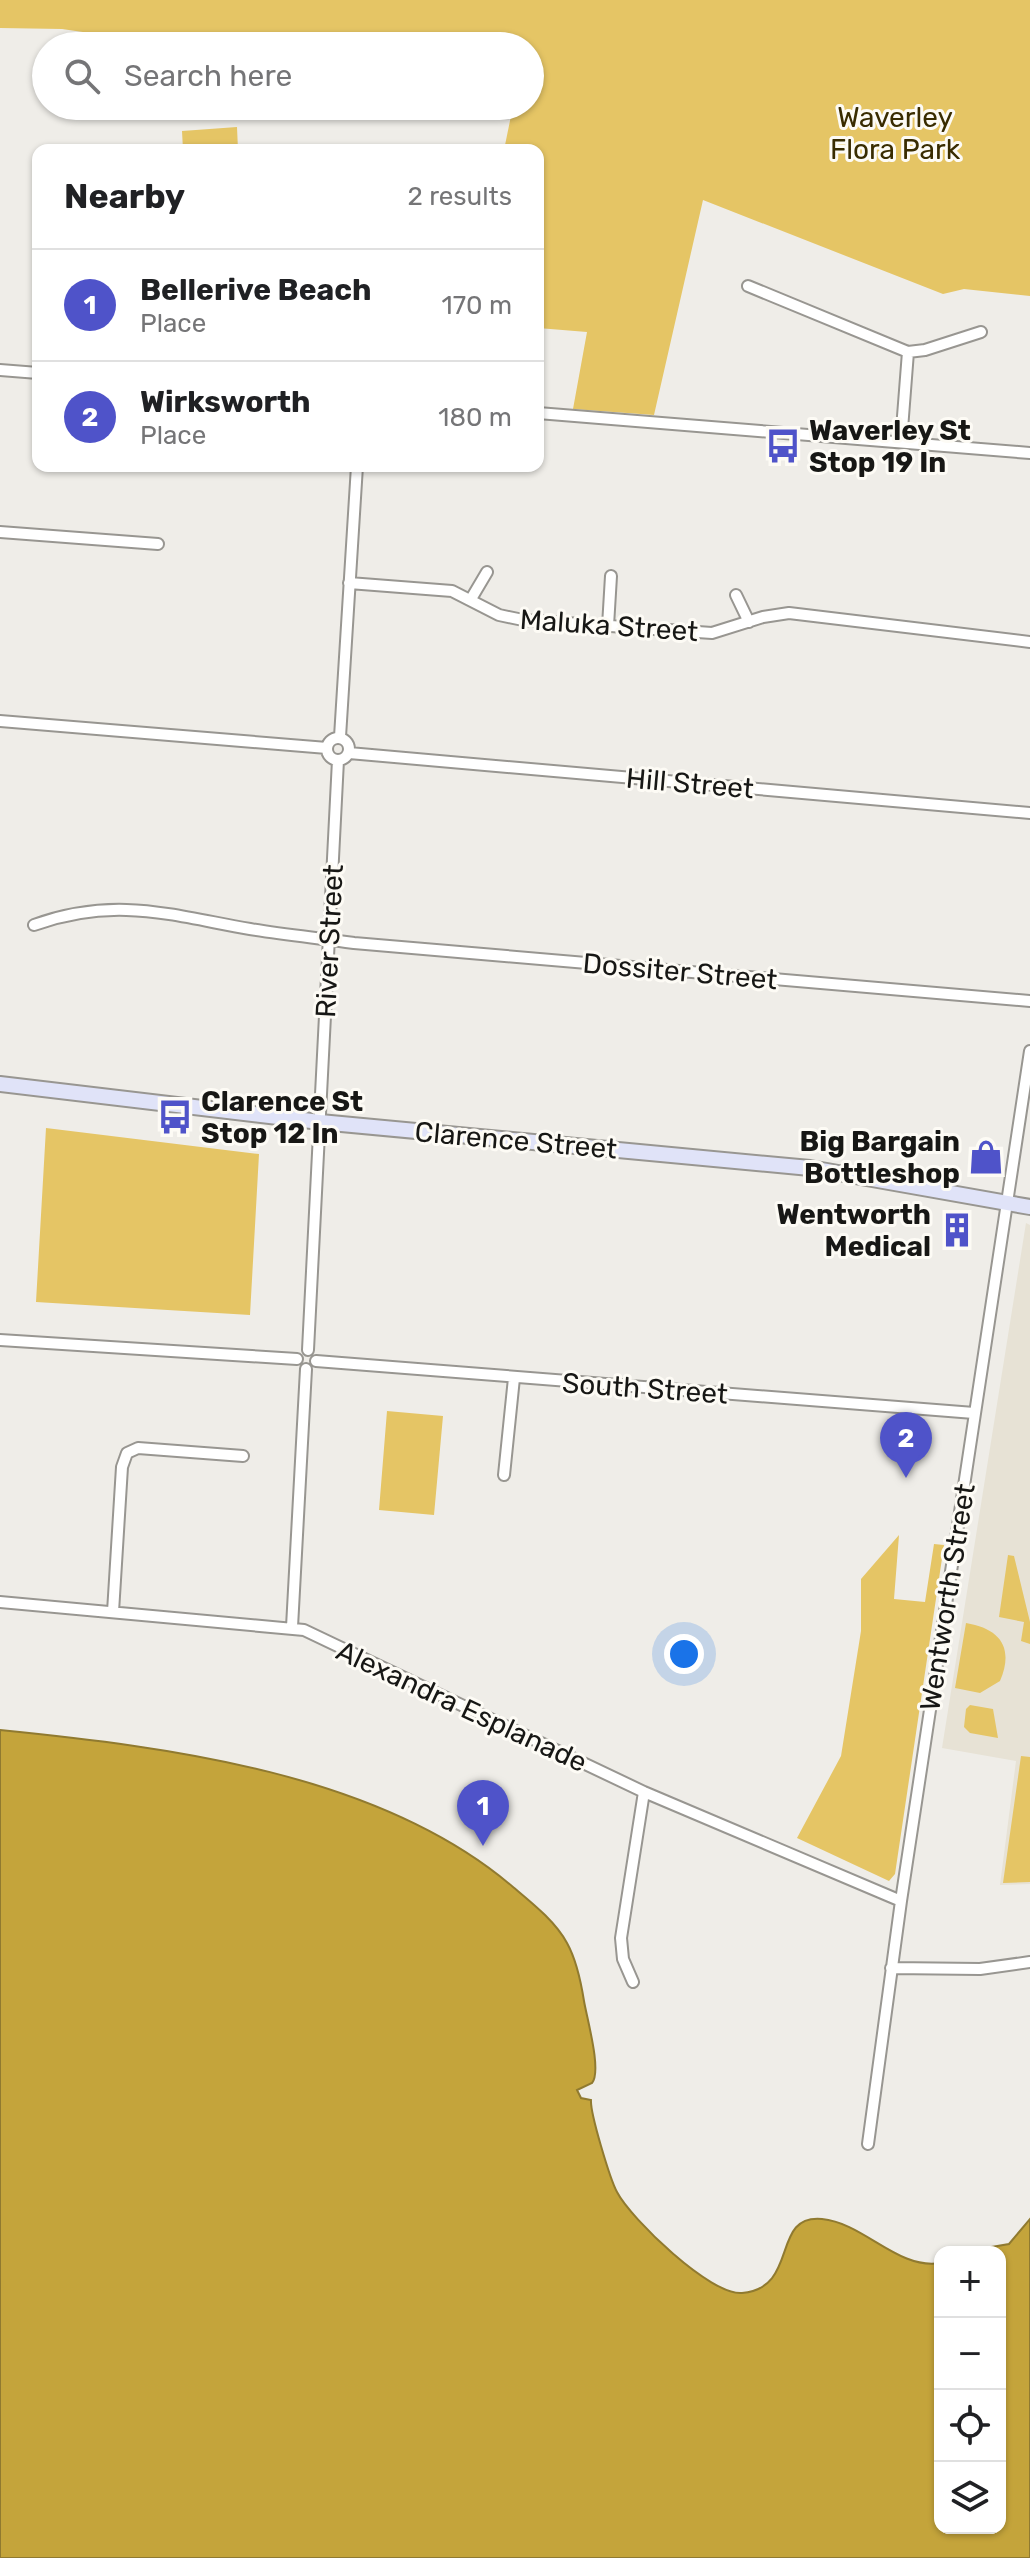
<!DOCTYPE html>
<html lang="en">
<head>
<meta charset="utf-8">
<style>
	body { margin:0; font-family:Rubik,sans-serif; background:#f2f2f2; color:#202124 }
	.controls { position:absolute; right:24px; bottom:24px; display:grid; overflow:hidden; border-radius:16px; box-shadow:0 2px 6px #0004 }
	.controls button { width:72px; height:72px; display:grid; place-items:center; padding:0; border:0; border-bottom:2px solid #e0e0e0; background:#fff; color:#202124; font:40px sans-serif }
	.you { position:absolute; left:684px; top:1654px; width:28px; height:28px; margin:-20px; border:6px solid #fff; border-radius:50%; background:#1a73e8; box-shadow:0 0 0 12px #1a73e833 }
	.badge { display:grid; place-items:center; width:52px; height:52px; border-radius:50%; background:#4f53c9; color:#fff; font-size:26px; font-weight:700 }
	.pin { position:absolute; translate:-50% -66px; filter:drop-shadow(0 2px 4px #0008) }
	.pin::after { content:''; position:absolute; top:42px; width:28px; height:24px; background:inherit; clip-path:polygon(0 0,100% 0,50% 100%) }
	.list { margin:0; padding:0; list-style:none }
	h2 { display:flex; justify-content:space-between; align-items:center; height:104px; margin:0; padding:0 32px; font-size:34px }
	h2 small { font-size:26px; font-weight:400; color:#757577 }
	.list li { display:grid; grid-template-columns:52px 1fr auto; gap:24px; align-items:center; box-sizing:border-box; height:112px; padding:0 32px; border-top:2px solid #e0e0e0 }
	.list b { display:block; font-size:30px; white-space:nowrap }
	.list p { margin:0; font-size:26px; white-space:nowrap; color:#757577 }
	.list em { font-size:26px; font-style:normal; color:#757577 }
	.icon { flex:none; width:44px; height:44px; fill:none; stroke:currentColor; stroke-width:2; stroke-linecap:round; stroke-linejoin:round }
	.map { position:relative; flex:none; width:1030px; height:2558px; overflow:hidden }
	.search { position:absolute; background:#fff; box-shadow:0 2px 6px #0004; left:32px; top:32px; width:512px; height:88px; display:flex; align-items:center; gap:20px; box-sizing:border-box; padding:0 28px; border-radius:44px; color:#757577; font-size:30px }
	.panel { position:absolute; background:#fff; box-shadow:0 2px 6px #0004; left:32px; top:144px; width:512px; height:328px; border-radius:16px }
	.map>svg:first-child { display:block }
	.built { fill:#e7e2d5 }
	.green { fill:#e5c565 }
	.water { fill:#c4a43b; stroke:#907a30; stroke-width:2 }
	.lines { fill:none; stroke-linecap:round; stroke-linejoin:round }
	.minor-casing { stroke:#989691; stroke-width:14 }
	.secondary-casing { stroke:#989691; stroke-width:18 }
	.minor { stroke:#fff; stroke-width:10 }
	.secondary { stroke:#e0e3f8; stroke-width:14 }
	.labels { text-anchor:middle; stroke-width:6; stroke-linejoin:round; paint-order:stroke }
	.park-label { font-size:28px; fill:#392c00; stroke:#fdfbf5 }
	.poi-label { font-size:28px; font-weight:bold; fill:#171715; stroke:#fdfbf5; text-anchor:start }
	.street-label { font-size:28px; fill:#171715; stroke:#fdfbf5 }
</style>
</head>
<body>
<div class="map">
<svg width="1030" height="2558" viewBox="0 0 1030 2558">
	<rect width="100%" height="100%" fill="#efede8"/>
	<path class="built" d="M1026,1223L1030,1225V1884L1000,1885L1016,1761L942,1748Z"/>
	<path class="green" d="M0,0H1030V296L964,289L943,294L703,200L654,415L573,409L587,332L538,328V150H504L513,106H530V46H180L62,29L0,28Z
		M237,127L238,150H183L182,131Z
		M46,1128L259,1154L250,1315L36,1302Z
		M387,1411L443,1416L434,1515L379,1510Z
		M899,1535L894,1599L925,1602L934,1544L944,1545L895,1874L889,1881L797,1838L841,1756L861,1631V1579Z
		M1008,1555L1014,1556L1030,1622V1644L1021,1641L1024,1622L999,1617Z
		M966,1623C1001,1629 1014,1648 1000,1681L980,1693L955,1688Z
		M970,1705L993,1709L998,1738L970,1733L964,1727L966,1709Z
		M1021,1756L1030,1757V1882L1003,1883Z"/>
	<path class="water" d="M0,1730C169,1747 380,1773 513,1887C532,1903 555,1921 567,1943C577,1961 581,1982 584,2001C587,2019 602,2071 592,2083L577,2090L581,2098L591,2100C590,2113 610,2179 617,2192C631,2219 711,2296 742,2293C800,2288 770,2214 822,2219C864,2223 898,2270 940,2263V2528H1000V2252H962L1009,2244L1030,2219V2558H0Z"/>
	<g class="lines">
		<g class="minor-casing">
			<path id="minor" d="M748,286L908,352L901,442
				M908,352L925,350L981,332
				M0,370L38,373
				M538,413L1030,453
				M0,532L158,544
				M349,583L452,591L499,615L523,620L712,633L763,617L789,613L1030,642
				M736,595L749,622
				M471,599L487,572
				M608,626L611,576
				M0,721L327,748
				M340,737L357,466
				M327 749a11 11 0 1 1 22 0a11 11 0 1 1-22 0Z
				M349,753L1030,813
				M34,925C115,896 170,915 250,929C285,935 320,938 354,943L1030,1001
				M0,1340L297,1359
				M308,1350L338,760
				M316,1361L974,1413
				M504,1475L514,1378
				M0,1602L304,1630L644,1792L901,1901
				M113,1612L122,1467L127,1453L138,1448L243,1456
				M292,1627L306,1369
				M891,1968L980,1969L1030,1962
				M633,1982L623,1959L621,1938L644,1792
				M868,2144L901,1901L1030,1051"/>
		</g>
		<g class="secondary-casing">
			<path id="secondary" d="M0,1084L320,1122L810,1168L1030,1207"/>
		</g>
		<use href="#minor" class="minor"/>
		<use href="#secondary" class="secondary"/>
	</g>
	<defs>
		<g id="bus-bare" transform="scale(2.76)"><path d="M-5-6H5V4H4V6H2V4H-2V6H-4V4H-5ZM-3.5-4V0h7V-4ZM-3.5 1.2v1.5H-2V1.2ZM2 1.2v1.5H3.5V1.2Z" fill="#4f53c9" stroke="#fdfbf5" stroke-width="2.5" paint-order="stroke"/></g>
		<g id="shop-bare" transform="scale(2.76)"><path d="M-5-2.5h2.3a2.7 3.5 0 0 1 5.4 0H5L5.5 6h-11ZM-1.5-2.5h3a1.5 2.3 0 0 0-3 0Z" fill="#4f53c9" stroke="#fdfbf5" stroke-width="2.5" paint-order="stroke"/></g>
		<g id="building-bare" transform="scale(2.76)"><path d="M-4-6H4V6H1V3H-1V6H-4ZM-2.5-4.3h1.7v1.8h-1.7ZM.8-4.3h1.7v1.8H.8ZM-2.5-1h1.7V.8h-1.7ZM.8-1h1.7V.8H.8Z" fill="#4f53c9" stroke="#fdfbf5" stroke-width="2.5" paint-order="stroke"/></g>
	</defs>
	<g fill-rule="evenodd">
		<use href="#bus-bare" x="783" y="446"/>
		<use href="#bus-bare" x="175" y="1117"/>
		<use href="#shop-bare" x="986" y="1157"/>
		<use href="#building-bare" x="957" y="1230"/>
	</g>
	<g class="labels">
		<g class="park-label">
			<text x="895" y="127">Waverley<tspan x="895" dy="32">Flora Park</tspan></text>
		</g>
		<g class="poi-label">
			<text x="809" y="440">Waverley St<tspan x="809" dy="32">Stop 19 In</tspan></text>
			<text x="201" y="1111">Clarence St<tspan x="201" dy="32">Stop 12 In</tspan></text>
			<text x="960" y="1151" text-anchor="end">Big Bargain<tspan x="960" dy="32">Bottleshop</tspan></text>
			<text x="931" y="1224" text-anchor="end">Wentworth<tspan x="931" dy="32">Medical</tspan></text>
		</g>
		<g class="street-label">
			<text transform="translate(609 625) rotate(4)" y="10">Maluka Street</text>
			<text transform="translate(690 783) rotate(5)" y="10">Hill Street</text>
			<text transform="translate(329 941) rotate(-87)" y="10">River Street</text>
			<text transform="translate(680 971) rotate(5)" y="10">Dossiter Street</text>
			<text transform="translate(516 1140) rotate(5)" y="10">Clarence Street</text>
			<text transform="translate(645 1388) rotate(4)" y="10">South Street</text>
			<text transform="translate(947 1597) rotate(-81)" y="10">Wentworth Street</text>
			<text transform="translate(462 1706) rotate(25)" y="10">Alexandra Esplanade</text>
		</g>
	</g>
</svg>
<div class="controls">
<button>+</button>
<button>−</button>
<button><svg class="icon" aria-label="locate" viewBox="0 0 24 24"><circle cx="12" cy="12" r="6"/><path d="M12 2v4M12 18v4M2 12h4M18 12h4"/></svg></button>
<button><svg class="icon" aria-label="layers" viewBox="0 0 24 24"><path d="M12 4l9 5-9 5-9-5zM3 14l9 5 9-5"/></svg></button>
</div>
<div class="you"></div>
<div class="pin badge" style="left:483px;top:1846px">1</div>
<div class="pin badge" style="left:906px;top:1478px">2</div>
<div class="search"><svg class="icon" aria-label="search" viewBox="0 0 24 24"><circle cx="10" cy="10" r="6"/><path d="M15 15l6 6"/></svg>Search here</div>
<section class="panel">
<h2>Nearby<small>2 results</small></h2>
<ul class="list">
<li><span class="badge">1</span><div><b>Bellerive Beach</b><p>Place</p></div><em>170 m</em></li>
<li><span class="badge">2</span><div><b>Wirksworth</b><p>Place</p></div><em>180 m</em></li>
</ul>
</section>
</div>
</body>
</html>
